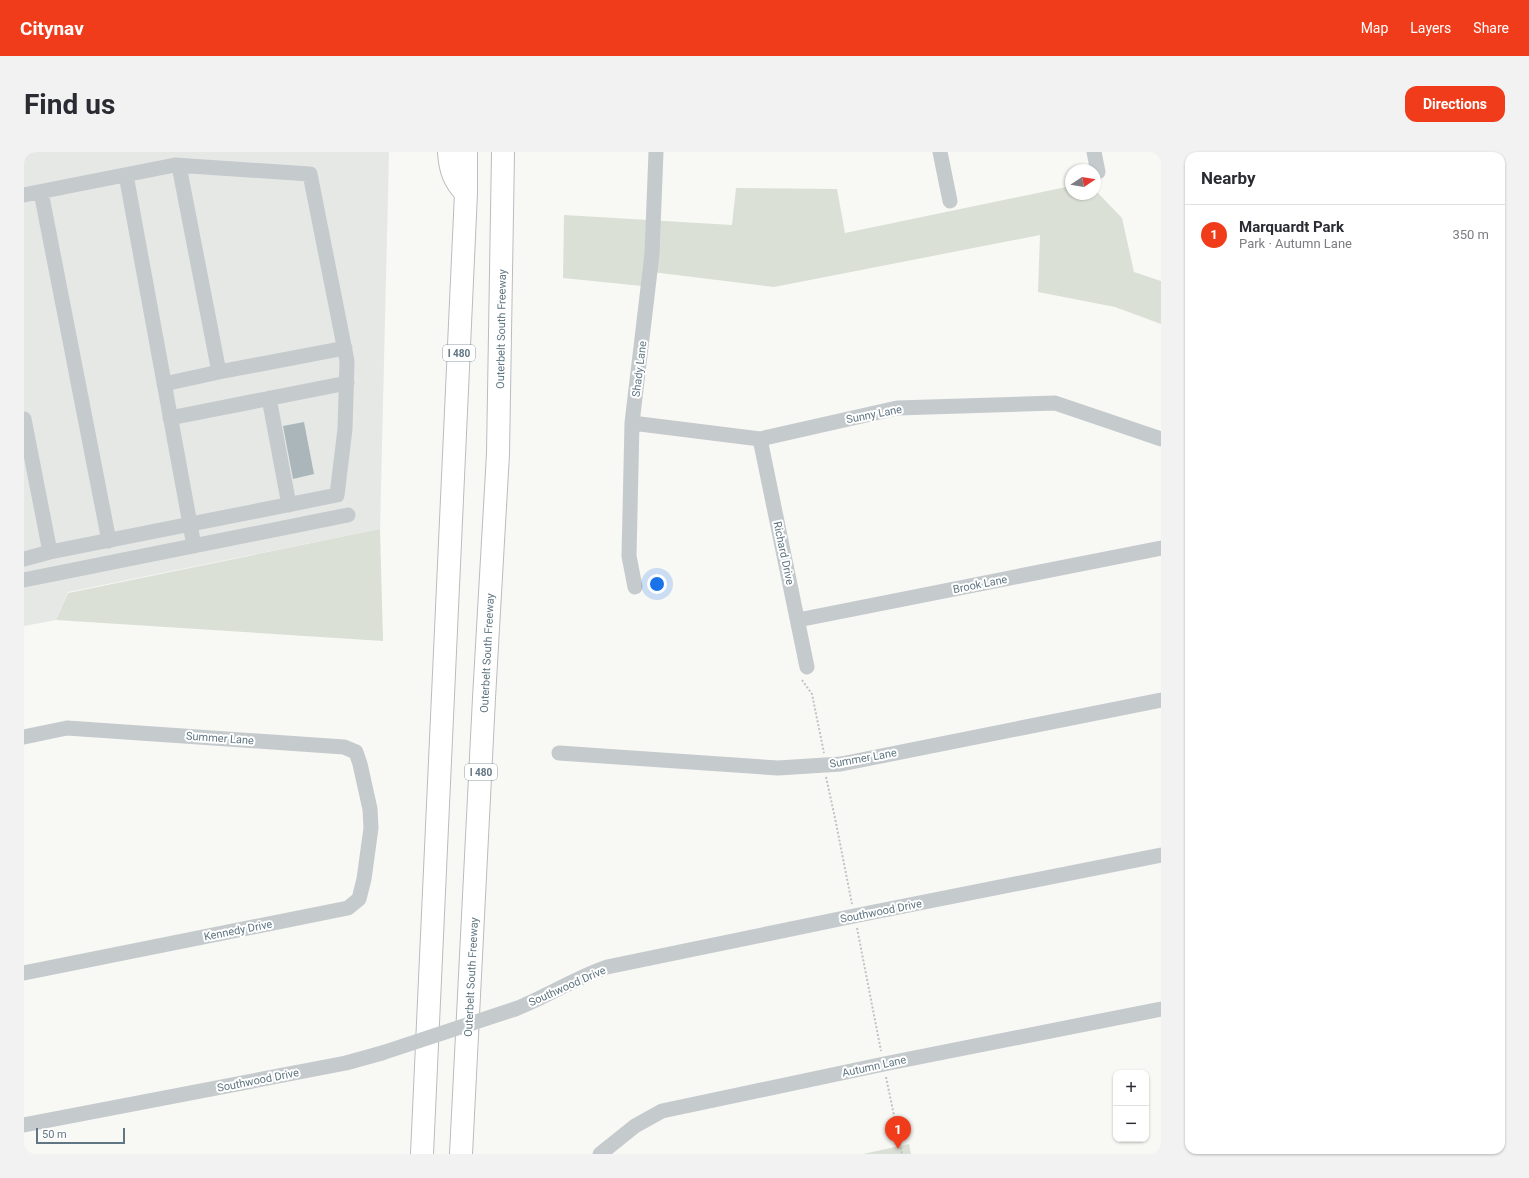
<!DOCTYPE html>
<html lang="en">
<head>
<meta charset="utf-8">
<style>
	body { margin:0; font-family:Roboto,sans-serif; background:#f2f2f3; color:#2b2b33 }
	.controls { position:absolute; right:12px; bottom:12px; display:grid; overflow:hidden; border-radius:8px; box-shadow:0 1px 3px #0004 }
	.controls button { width:36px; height:36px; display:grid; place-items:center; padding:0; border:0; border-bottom:1px solid #e1e1e2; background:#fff; color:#2b2b33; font:20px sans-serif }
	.compass { position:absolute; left:1041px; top:12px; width:36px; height:36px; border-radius:50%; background:#fff; box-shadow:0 1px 3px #0004; rotate:78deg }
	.scale { position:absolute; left:12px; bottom:10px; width:89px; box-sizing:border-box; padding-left:4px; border:2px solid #607682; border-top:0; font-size:11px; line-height:14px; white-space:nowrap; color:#607682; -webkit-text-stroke:3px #fff; paint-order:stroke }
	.you { position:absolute; left:633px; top:432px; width:14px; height:14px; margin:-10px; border:3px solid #fff; border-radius:50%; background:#1a73e8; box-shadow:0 0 0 6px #1a73e833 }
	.badge { display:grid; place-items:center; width:26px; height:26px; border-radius:50%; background:#f13c1b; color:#fff; font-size:13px; font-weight:700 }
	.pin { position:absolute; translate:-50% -33px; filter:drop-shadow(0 1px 2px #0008) }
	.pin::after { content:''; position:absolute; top:21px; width:14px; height:12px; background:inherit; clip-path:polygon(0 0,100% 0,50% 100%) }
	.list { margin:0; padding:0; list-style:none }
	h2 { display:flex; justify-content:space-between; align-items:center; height:52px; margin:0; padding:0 16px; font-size:17px }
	h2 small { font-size:13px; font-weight:400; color:#7c7c81 }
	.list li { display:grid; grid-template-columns:26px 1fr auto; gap:12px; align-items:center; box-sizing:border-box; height:60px; padding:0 16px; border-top:1px solid #e1e1e2 }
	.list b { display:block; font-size:15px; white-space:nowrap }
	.list p { margin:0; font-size:13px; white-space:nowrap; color:#7c7c81 }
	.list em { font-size:13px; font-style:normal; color:#7c7c81 }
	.map { position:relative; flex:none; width:1137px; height:1002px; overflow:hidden; border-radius:12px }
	header { display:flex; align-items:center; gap:24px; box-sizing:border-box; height:56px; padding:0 20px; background:#f13c1b; color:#fff }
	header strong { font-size:19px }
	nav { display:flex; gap:22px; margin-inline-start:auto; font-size:14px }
	.intro { display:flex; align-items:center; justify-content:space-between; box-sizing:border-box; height:96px; padding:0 24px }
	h1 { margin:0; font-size:28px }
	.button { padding:10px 18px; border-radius:12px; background:#f13c1b; color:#fff; font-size:14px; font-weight:700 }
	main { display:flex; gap:24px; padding:0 24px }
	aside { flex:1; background:#fff; border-radius:12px; box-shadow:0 1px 3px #0004 }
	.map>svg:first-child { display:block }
	.built { fill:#e6e8e6 }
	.green { fill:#dae0d5 }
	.building { fill:#abb6ba }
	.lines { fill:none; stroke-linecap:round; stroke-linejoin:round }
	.highway-casing { stroke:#b9bdc0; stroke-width:24 }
	.path { stroke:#c0c3c5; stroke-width:2; stroke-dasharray:2 2; stroke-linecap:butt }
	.minor { stroke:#c5cacd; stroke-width:15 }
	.highway { stroke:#fff; stroke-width:22 }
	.minor-bridge { stroke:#c5cacd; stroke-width:15 }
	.labels { text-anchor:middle; stroke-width:4; stroke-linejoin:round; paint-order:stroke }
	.shield { fill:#fff; stroke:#909fa8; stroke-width:1 }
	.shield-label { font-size:10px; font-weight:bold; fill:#607682 }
	.street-label { font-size:11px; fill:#607682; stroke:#fff }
</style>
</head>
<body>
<header>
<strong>Citynav</strong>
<nav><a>Map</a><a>Layers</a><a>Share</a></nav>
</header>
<div class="intro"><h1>Find us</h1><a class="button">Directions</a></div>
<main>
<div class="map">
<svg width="1137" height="1002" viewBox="0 0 1137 1002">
	<rect width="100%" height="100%" fill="#f8f8f5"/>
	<path class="built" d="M0,0H365L356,377L44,440L32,468L0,474Z"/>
	<path class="green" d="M1047,34V42H1071V38L1098,66L1110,120L1137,129V172L1091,155L1014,140L1016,83L750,135L620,119L618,134L539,126L540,63L708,73L712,36L813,37L821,81Z
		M356,377L359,489L32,468L44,441Z
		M885,992L887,1002H839Z"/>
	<path class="building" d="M280,270L290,322L269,327L259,274Z"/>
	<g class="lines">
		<g class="highway-casing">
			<path id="highway" d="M425,0C426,17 430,29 442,41
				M398,1002L442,41V0
				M437,1002L460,546L474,302L479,0"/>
		</g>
		<path class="path" d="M778,528L788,542L800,601
			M802,625L811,666L828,752
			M833,776L857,899
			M862,925L878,1002"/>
		<path class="minor" d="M916,0L926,49
			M1070,0L1074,20
			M155,14L195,220L321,196
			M102,23L170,394
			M17,40L85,389
			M0,43L151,13L286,22L323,209L321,277L313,343L26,400L0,267
			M140,232L195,220
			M245,246L265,353
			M146,266L323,231
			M608,271L736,287L873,256L1031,251L1137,287
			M736,287L783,515
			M0,407L26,400
			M0,428L324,363
			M611,435L605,404L608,271L628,102L632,0
			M774,468L1137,396
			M0,585L43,576L320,595L332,600L336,612L346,657L347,676L340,727L335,747L324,756L0,821
			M535,601L754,616L817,612L1137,548
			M491,857C522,845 551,826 583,815L830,764L1137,703
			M0,973L322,911L358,901
			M576,1002L611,974L638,959L860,912L1137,857"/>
		<use href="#highway" class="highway"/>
		<path class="minor-bridge" d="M358,901L491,857"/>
	</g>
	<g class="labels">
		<g class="shield">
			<rect x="419" y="193" width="32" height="16" rx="3"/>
			<rect x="441" y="612" width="32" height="16" rx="3"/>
		</g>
		<g class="shield-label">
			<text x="435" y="205">I 480</text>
			<text x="457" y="624">I 480</text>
		</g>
		<g class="street-label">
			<text transform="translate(477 177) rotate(-89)" y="4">Outerbelt South Freeway</text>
			<text transform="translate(615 217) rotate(-83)" y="4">Shady Lane</text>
			<text transform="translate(850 262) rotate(-11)" y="4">Sunny Lane</text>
			<text transform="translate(760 401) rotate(78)" y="4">Richard Drive</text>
			<text transform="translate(956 432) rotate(-11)" y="4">Brook Lane</text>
			<text transform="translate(463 501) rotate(-87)" y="4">Outerbelt South Freeway</text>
			<text transform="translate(196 586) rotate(4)" y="4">Summer Lane</text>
			<text transform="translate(839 606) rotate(-10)" y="4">Summer Lane</text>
			<text transform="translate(857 759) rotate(-11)" y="4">Southwood Drive</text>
			<text transform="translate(214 778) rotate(-11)" y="4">Kennedy Drive</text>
			<text transform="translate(447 825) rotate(-87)" y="4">Outerbelt South Freeway</text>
			<text transform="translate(543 834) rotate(-24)" y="4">Southwood Drive</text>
			<text transform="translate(850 914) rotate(-12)" y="4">Autumn Lane</text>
			<text transform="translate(234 928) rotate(-11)" y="4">Southwood Drive</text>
		</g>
	</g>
</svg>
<div class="controls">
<button>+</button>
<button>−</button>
</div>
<svg class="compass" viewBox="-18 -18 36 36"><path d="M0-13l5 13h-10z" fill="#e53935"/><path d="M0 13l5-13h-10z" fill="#7c7c81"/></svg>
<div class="scale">50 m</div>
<div class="you"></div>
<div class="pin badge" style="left:874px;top:997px">1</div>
</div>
<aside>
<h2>Nearby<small></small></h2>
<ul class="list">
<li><span class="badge">1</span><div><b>Marquardt Park</b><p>Park · Autumn Lane</p></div><em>350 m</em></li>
</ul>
</aside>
</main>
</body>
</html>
